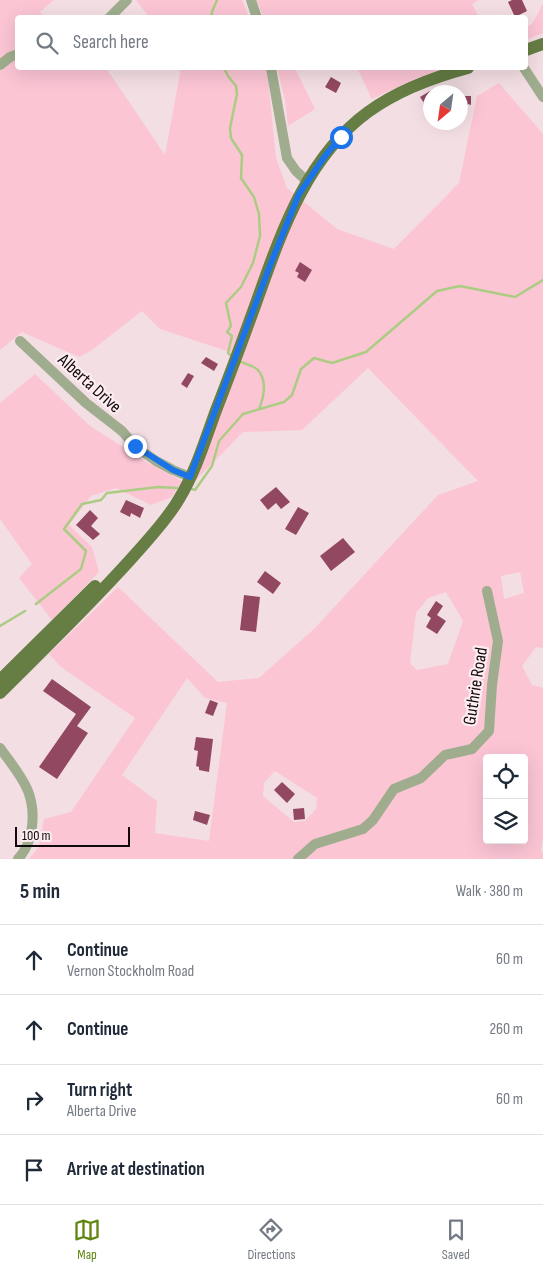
<!DOCTYPE html>
<html lang="en">
<head>
<meta charset="utf-8">
<style>
	body { margin:0; font-family:"Sofia Sans Condensed",sans-serif; background:#f2f2f3; color:#1f2937 }
	.controls { position:absolute; right:15px; bottom:15px; display:grid; overflow:hidden; border-radius:5px; box-shadow:0 5px 20px #0002 }
	.controls button { width:45px; height:45px; display:grid; place-items:center; padding:0; border:0; border-bottom:1px solid #e0e1e3; background:#fff; color:#1f2937; font:25px sans-serif }
	.compass { position:absolute; left:423px; top:85px; width:45px; height:45px; border-radius:50%; background:#fff; box-shadow:0 5px 20px #0002; rotate:209deg }
	.scale { position:absolute; left:15px; bottom:12px; width:115px; box-sizing:border-box; padding-left:5px; border:2px solid #100a0c; border-top:0; font-size:14px; line-height:18px; white-space:nowrap; color:#100a0c; -webkit-text-stroke:4px #fdecf0; paint-order:stroke }
	.stop { position:absolute; width:15px; height:15px; margin:-11px; border:4px solid #1a73e8; border-radius:50%; background:#fff }
	.stop.end { background:#1a73e8; border-color:#fff; box-shadow:0 1px 5px #0008 }
	.list { margin:0; padding:0; list-style:none }
	h2 { display:flex; justify-content:space-between; align-items:center; height:65px; margin:0; padding:0 20px; font-size:21px }
	h2 small { font-size:16px; font-weight:400; color:#747a83 }
	.list li { display:grid; grid-template-columns:32px 1fr auto; gap:15px; align-items:center; box-sizing:border-box; height:70px; padding:0 20px; border-top:1px solid #e0e1e3 }
	.list b { display:block; font-size:19px; white-space:nowrap }
	.list p { margin:0; font-size:16px; white-space:nowrap; color:#747a83 }
	.list em { font-size:16px; font-style:normal; color:#747a83 }
	.icon { flex:none; width:28px; height:28px; fill:none; stroke:currentColor; stroke-width:2; stroke-linecap:round; stroke-linejoin:round }
	.map { position:relative; flex:none; width:543px; height:859px; overflow:hidden }
	.search { position:absolute; background:#fff; box-shadow:0 5px 20px #0002; left:15px; right:15px; top:15px; height:55px; display:flex; align-items:center; gap:12px; box-sizing:border-box; padding:0 18px; border-radius:5px; color:#747a83; font-size:19px }
	.sheet { height:345px; background:#fff }
	nav { display:flex; justify-content:space-around; align-items:center; box-sizing:border-box; height:70px; border-top:1px solid #e0e1e3; background:#fff; font-size:14px; color:#747a83 }
	nav a { display:grid; justify-items:center; gap:2px }
	nav .on { color:#608710 }
	.map>svg:first-child { display:block }
	.green { fill:#fbc5d4; fill-rule:evenodd }
	.lines { fill:none; stroke-linecap:round; stroke-linejoin:round }
	.stream { stroke:#accc83; stroke-width:2.5 }
	.building { fill:#924860 }
	.minor { stroke:#9fad8e; stroke-width:10 }
	.major { stroke:#667e44; stroke-width:12 }
	.route { stroke:#1a73e8; stroke-width:6 }
	.labels { text-anchor:middle; stroke-width:4.5; stroke-linejoin:round; paint-order:stroke }
	.street-label { font-size:18px; fill:#100a0c; stroke:#fdecf0 }
</style>
</head>
<body>
<div class="map">
<svg width="543" height="859" viewBox="0 0 543 859">
	<rect width="100%" height="100%" fill="#f3dee3"/>
	<path class="green" d="M0,0H54L40,12L44,17L18,18V68H106L165,155L181,68H267L276,158L287,188L337,229L394,249L459,183L477,96L499,83L543,134V648L536,647L522,666L532,685L543,688V837L541,851L543,853V859H29L39,847L44,819L71,812L135,718L61,667L49,654L118,587L218,682L259,678L315,628L438,495L478,481L368,368L302,430L243,432L195,481L242,356L160,329L142,311L92,350L79,357L22,332L0,350ZM520,572L524,593L504,599L501,576ZM446,592L463,621L448,664L417,670L410,663L416,613L428,598ZM187,678L205,698L227,703L209,841L155,833L157,801L122,775ZM487,758H524V840H487ZM275,771L317,798L316,809L305,821L294,822L263,796L264,783Z
		M136,0H242L249,17H149Z
		M257,0H479L472,4L479,17H263Z
		M543,4V33L526,40V27L532,24Z
		M277,68H295L315,109L288,126L285,100Z
		M357,68H447L417,78L372,99Z
		M35,374L90,426L148,463L182,481L172,497L151,505L116,488L91,496L69,525L92,547L99,572L52,620L19,578L32,564L0,519V403Z"/>
	<g class="lines">
		<path class="stream" d="M211,18C211,11 215,6 217,0
			M224,68L228,76L236,86L237,94L230,128L231,138L242,155L241,178L254,197L259,214L260,236L253,263L241,287L226,303L231,326L227,332L232,336L228,353L233,357
			M239,361C245,364 254,366 258,370C267,381 264,397 259,409
			M192,489L195,490L212,466L219,441L243,414L284,402L292,395L301,369L314,358L332,363L366,352L437,291L460,286L515,297L543,280
			M36,604L81,569L86,551L64,529L82,504L101,500L107,493L158,487L177,488
			M0,626L25,611"/>
	</g>
	<path class="building" d="M512,0H522L527,11L515,17L508,2Z
		M331,77L341,83L336,93L325,87Z
		M430,91V114L423,104L424,103L420,97Z
		M460,96H471V105L468,104V110L460,109Z
		M300,262L312,270L305,282L297,277L299,273L295,271Z
		M206,357L218,364L214,371L201,363Z
		M188,373L194,376L187,388L181,384Z
		M276,487L290,502L281,509L276,503L268,510L260,500Z
		M126,500L144,508L140,518L131,513L130,517L120,512Z
		M298,507L309,513L296,535L285,529Z
		M90,510L98,518L91,526L100,534L93,540L76,525Z
		M343,538L355,552L331,571L320,556Z
		M265,571L281,583L273,594L257,582Z
		M244,595L260,597L256,632L240,630Z
		M436,601L443,606L437,615L446,621L437,634L426,627L431,618L427,615Z
		M52,679L91,707L77,726L88,733L57,779L39,767L76,714L43,691Z
		M210,700L218,703L213,716L205,713Z
		M196,737L213,739L209,772L199,770V767L196,766L198,751L194,750Z
		M282,782L295,794L287,803L274,790Z
		M304,808L305,819L294,820L293,809Z
		M195,811L210,815L207,825L193,820Z"/>
	<g class="lines">
		<path class="minor" d="M251,0L257,18
			M109,18L127,0
			M0,65L10,57L18,54
			M271,68L287,158L296,171L307,181
			M524,68L543,97
			M20,341L86,403L122,431L135,446L156,461L173,470L190,477
			M0,748C10,762 22,776 28,791C36,812 34,842 18,859
			M298,859L315,844L363,829L373,820L394,789L421,778L445,755L472,749L489,731L492,685L498,641L487,591"/>
		<path class="major" d="M526,50L543,44
			M1,679L95,586
			M0,693C47,646 95,600 139,550C153,534 168,518 179,499C195,473 205,441 215,413C229,377 242,342 255,306C280,236 305,158 368,112C397,91 434,77 468,68"/>
	</g>
	<g class="lines">
		<path class="route" d="M135,446L173,470L190,477L271,263L299,194L325,156L341,137"/>
	</g>
	<g class="labels">
		<g class="street-label">
			<text transform="translate(90 383) rotate(42)" y="6">Alberta Drive</text>
			<text transform="translate(475 686) rotate(-81)" y="6">Guthrie Road</text>
		</g>
	</g>
</svg>
<div class="controls">
<button><svg class="icon" aria-label="locate" viewBox="0 0 24 24"><circle cx="12" cy="12" r="6"/><path d="M12 2v4M12 18v4M2 12h4M18 12h4"/></svg></button>
<button><svg class="icon" aria-label="layers" viewBox="0 0 24 24"><path d="M12 4l9 5-9 5-9-5zM3 14l9 5 9-5"/></svg></button>
</div>
<svg class="compass" viewBox="-18 -18 36 36"><path d="M0-13l5 13h-10z" fill="#e53935"/><path d="M0 13l5-13h-10z" fill="#747a83"/></svg>
<div class="scale">100 m</div>
<div class="stop" style="left:341px;top:137px"></div>
<div class="stop end" style="left:135px;top:446px"></div>
<div class="search"><svg class="icon" aria-label="search" viewBox="0 0 24 24"><circle cx="10" cy="10" r="6"/><path d="M15 15l6 6"/></svg>Search here</div>
</div>
<section class="sheet">
<h2>5 min<small>Walk · 380 m</small></h2>
<ul class="list">
<li><svg class="icon" aria-label="ahead" viewBox="0 0 24 24"><path d="M12 20V5M6 11l6-6 6 6"/></svg><div><b>Continue</b><p>Vernon Stockholm Road</p></div><em>60 m</em></li>
<li><svg class="icon" aria-label="ahead" viewBox="0 0 24 24"><path d="M12 20V5M6 11l6-6 6 6"/></svg><div><b>Continue</b></div><em>260 m</em></li>
<li><svg class="icon" aria-label="right" viewBox="0 0 24 24"><path d="M7 20v-9h11M14 6l5 5-5 5"/></svg><div><b>Turn right</b><p>Alberta Drive</p></div><em>60 m</em></li>
<li><svg class="icon" aria-label="arrive" viewBox="0 0 24 24"><path d="M6 21V4h12l-3 4 3 4H6"/></svg><div><b>Arrive at destination</b></div></li>
</ul>
</section>
<nav>
<a class="on"><svg class="icon" aria-label="map" viewBox="0 0 24 24"><path d="M3 6l6-2 6 2 6-2v14l-6 2-6-2-6 2zM9 4v14M15 6v14"/></svg>Map</a>
<a><svg class="icon" aria-label="directions" viewBox="0 0 24 24"><path d="M12 3l9 9-9 9-9-9zM9 14v-3h6M13 9l2 2-2 2"/></svg>Directions</a>
<a><svg class="icon" aria-label="saved" viewBox="0 0 24 24"><path d="M7 4h10v16l-5-4-5 4z"/></svg>Saved</a>
</nav>
</body>
</html>
